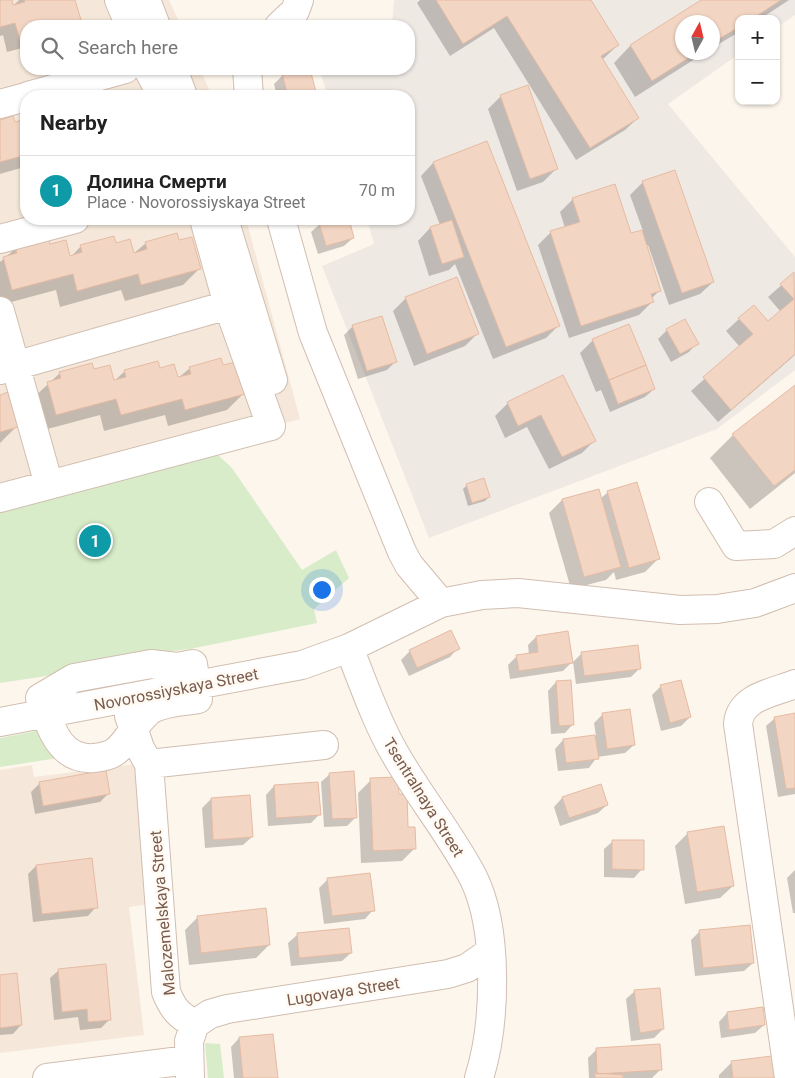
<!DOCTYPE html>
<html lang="en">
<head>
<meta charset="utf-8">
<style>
	body { margin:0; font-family:Roboto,sans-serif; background:#f6f6f6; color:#222 }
	.controls { position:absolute; right:15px; top:15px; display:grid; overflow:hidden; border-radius:10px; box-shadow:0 1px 4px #0004 }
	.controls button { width:45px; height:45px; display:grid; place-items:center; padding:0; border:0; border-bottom:1px solid #e0e0e0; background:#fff; color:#222; font:25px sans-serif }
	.compass { position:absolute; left:675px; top:15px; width:45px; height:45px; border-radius:50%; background:#fff; box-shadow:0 1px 4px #0004; rotate:8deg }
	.you { position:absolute; left:321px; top:589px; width:18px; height:18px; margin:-12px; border:4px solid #fff; border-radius:50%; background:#1a73e8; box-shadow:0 0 0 8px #1a73e833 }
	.badge { display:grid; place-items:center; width:32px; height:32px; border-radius:50%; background:#d93025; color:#fff; font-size:16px; font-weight:700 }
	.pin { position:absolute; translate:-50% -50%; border:2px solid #fff; box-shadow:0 1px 5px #0006 }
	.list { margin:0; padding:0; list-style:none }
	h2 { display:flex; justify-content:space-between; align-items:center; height:65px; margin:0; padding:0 20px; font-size:21px }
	h2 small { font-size:16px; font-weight:400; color:#767676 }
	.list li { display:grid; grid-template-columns:32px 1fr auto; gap:15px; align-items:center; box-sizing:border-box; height:70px; padding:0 20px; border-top:1px solid #e0e0e0 }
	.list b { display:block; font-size:19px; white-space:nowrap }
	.list p { margin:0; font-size:16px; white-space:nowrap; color:#767676 }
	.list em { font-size:16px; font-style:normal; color:#767676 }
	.icon { flex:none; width:28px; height:28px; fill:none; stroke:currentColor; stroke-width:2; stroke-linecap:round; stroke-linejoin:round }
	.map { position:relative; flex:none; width:795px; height:1078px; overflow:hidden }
	.search { position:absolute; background:#fff; box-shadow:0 1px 4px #0004; left:20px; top:20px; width:395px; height:55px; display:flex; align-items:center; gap:12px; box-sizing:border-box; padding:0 18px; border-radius:20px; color:#767676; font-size:19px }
	.panel { position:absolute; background:#fff; box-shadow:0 1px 4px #0004; left:20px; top:90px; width:395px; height:135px; border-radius:20px }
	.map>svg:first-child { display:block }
	.residential { fill:#f5e8da }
	.industrial { fill:#efe9e4; fill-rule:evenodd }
	.green { fill:#d8ecc9 }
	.shadow { fill:#0003 }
	.building { fill:#f3d5c3; stroke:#e6bba3 }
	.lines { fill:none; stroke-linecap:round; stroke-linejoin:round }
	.minor-casing { stroke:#d1beb0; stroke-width:30 }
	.minor { stroke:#fff; stroke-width:28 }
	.labels { text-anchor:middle; stroke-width:5; stroke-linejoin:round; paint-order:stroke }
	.street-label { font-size:16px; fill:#7a5c4d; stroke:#fffaf3 }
</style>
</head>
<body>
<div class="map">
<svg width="795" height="1078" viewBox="0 0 795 1078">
	<rect width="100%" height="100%" fill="#fdf6ec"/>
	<path class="residential" d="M0,0H169L181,26H26V69H200L212,96H26V219H246L300,419L0,500Z
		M136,764L151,904L129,907L144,1035L0,1053V770L32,765L34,777Z"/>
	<path class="industrial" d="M394,0H795V15L776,28V19H739V54L668,104L795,257V370L717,429L429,538L322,266L374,244L367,219H409V96H328L319,69H409V26H388L392,25ZM682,22H712V52H682Z"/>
	<path class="green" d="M202,453L218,455L232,468L302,570L336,550L349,578L314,609L317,623L190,649L140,655L46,676L0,683V500Z
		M47,729L58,758L0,767V738Z
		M205,1043L220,1044L224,1078H208Z"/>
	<path class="shadow" d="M0,0H11L12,7L19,0H74L80,23L77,26H26V47L7,52L3,35L0,36Z
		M420,0H590L618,45L602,60L638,118L625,130L576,160L494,28L450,56L417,3Z
		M703,0H789L760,19H739V32L712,48V22H682V52H706L635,97L614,63L630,46Z
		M308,69L315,92L311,96H277L274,84L283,75Z
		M501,96L556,169L543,182L517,191L488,109Z
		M26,120V184L25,185L21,168L0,174V121L14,124Z
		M487,142L559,325L546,338L493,359L455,264L449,270L429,276L418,241L430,228L440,225L421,176L433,163Z
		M643,182L713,282L700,294L669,305L648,245L645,246L660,290L651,299L652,302L639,315L569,338L538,245L551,232L565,228L560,212L573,199L630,235L643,231L630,195Z
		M336,219H347L353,238L344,246L318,254L311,232L320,224Z
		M178,242L200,268L183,285L125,301L121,290L60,307L56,290L0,305V262L16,248L49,246L70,258L81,246L133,254L146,243Z
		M794,274L795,355L718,422L691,391L740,347L726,331L739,319L768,323L781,312L768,297Z
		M406,298L478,333L465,346L414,366L393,311Z
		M353,326L395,362L387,370L358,379L344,335Z
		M667,330L697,343L689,352L671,362L658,339Z
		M593,340L654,389L645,397L610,412L601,390L596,392L580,353Z
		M222,367L244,393L227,410L168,426L165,415L104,431L100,415L40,431L31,400L60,373L93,371L113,382L125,371L177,379L190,368Z
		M563,376L595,440L582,453L549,469L527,427L505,438L495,416L508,403Z
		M795,386V473L750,509L710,458L733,435Z
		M0,396L17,426L0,443Z
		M467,485L489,497L485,501L468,506L463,489Z
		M608,492L658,559L645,572L616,580L614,572L606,580L571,589L549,513L562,500L600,499Z
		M536,637L571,663L563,671L510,679L508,665L517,656L529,655L528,645Z
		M458,648L450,657L409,676L401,660L410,651Z
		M582,653L640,668L631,677L576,684L573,662Z
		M556,682L573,724L565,733L551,734L548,691Z
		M661,686L690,717L681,726L661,731L652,695Z
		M603,714L634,745L625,753L597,757L589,768L558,771L555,749L563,740L596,736L594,723Z
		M795,714V794L778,797L766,726L775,718Z
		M330,774L356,817L347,826L324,827L321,782Z
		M371,780L398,796L415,848L402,861L361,863L358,793Z
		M40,783L109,793L100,802L35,814L31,792Z
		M274,786L319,815L311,823L268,826L266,795Z
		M562,798L607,805L598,813L560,826L554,807Z
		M211,799L252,837L243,845L205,848L202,808Z
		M688,833L733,886L720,898L685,904L675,846Z
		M613,841L642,869L634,878L604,877V849Z
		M36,866L96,907L88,916L33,922L28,874Z
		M795,870V913H793L787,878Z
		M328,879L373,910L365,919L324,924L319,888Z
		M198,917L269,945L256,958L189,965L185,930Z
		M348,929L351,953L342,961L291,966L288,943L297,935Z
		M700,931L753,963L744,971L695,976L691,940Z
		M59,970L110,1019L101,1028L80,1030L78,1017L54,1020L50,978Z
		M0,976L21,1025L13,1034L0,1035Z
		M635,991L663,1029L654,1038L631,1041L626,999Z
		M727,1013L764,1025L755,1033L721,1038L719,1022Z
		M239,1038L276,1078H234L231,1047Z
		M596,1050L661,1069L652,1078H589L588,1058Z
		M732,1062L774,1078H719V1075Z"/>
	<path class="building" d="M0,0H12L13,5L25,2L24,0H75L82,23L69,26H26V38L20,40L15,23L0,27Z
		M436,0H591L619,45L601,56L639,118L590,148L507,16L463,44Z
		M701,0H781L752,19H739V27L712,43V22H682V52H698L652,81L630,45Z
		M302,69H310L316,92L302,96H288L282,74Z
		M528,85L558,169L530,179L500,95Z
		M13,116L15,122L26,119V155L0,162V120Z
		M487,141L560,326L506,347L433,162Z
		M675,170L714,282L682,293L642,181Z
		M615,184L631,233L642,230L661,291L651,294L654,302L581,326L550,231L580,222L572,198Z
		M332,219H349L354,238L326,246L319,223Z
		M452,220L464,257L442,264L430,227Z
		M177,233L179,240L192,237L201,269L141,285L138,274L77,291L73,274L12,290L3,257L17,253L15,247L48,238L50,244L66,240L70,256L82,252L80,245L114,236L116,243L130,239L134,253L147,249L145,242Z
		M794,272L795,354L731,410L703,377L753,334L738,318L754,305L768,321L794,299L780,284Z
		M457,277L479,334L427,354L405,297Z
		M382,316L397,362L367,371L352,325Z
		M685,319L699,344L680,354L666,329Z
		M629,324L646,365L609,380L592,339Z
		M221,358L223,365L236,362L245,394L185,410L182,399L121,415L116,399L56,415L47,382L61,378L59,372L92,363L94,369L110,365L114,380L126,377L124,370L158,361L160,368L174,364L178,377L191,374L189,367Z
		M646,365L655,389L618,404L609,380Z
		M563,375L596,441L562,457L541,415L518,426L507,402Z
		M795,385V470L774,486L732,434Z
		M8,392L18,427L0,432V395Z
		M484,478L490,497L472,503L466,484Z
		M637,482L660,559L629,568L607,491Z
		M599,489L621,567L584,577L562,499Z
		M451,630L460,649L417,668L409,650Z
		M568,631L573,663L519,671L516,655L538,652L536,636Z
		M638,645L641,669L584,676L581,652Z
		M571,680L574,725L559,726L556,681Z
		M681,680L691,717L670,723L660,685Z
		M630,709L635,745L607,749L602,713Z
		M795,713V788L786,789L774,717Z
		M595,735L599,759L566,763L563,739Z
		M106,770L110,794L43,806L39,782Z
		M354,771L357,818L332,819L329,773Z
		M398,777L399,794H407L408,827H415L416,849L373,851L370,778Z
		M318,782L321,815L276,818L274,785Z
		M601,784L608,805L569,818L562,797Z
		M250,795L253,837L213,840L211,798Z
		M724,826L734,886L697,892L687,832Z
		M612,840H644V870L612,869Z
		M92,858L98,908L42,914L36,865Z
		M370,873L375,911L332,916L327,878Z
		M266,908L270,945L201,953L197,916Z
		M750,925L754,963L703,968L699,930Z
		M349,928L352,953L299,958L297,933Z
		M106,964L111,1020L88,1022L87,1009L62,1012L58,969Z
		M17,973L22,1025L0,1028V975Z
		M660,988L664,1029L640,1033L634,990Z
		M763,1007L765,1025L729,1030L727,1012Z
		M273,1034L278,1078H243L239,1037Z
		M660,1044L662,1070L597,1074L596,1048Z
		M772,1056L775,1078H733L731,1061Z
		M595,1073L623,1075V1078H595Z"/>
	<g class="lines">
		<g class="minor-casing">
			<path id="minor" d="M119,0L130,26
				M146,0L156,26
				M279,26L295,11L299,0
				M148,69L162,96
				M173,69L183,96
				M247,69L249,96
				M28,96L125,69
				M0,104L26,97
				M204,219L228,305L271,426
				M224,219L273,380
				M281,219L313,333L402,552L409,565L441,603
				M0,239L75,219
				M0,311L49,485
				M0,370L228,305
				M0,498L271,426
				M709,502L736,546L774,544L795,531
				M349,648C363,682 375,719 394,752C418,795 450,833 473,877C499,929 496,1024 479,1078
				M151,664L177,667L193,664L198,699C184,702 158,702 147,713C134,724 129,741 116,751C110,756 101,757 94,758C58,761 50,724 40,698L74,678Z
				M129,716L140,748L149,764L166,992C173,1009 179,1016 195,1024L189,1041L190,1078
				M0,722L302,665L349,648L441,603L482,595L518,593L680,610L717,609L755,603L795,588
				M149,764L324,745
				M195,1024L210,1014L227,1009L448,974L467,968L490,952
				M47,1078L188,1060
				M789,1078L738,724C740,697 772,693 795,684"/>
		</g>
		<use href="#minor" class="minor"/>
	</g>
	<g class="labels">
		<g class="street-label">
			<text transform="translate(176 689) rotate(-11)" y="6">Novorossiyskaya Street</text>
			<text transform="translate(424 797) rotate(58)" y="6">Tsentralnaya Street</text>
			<text transform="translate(162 913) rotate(-95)" y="6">Malozemelskaya Street</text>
			<text transform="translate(343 991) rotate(-9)" y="6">Lugovaya Street</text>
		</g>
	</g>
</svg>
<div class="controls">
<button>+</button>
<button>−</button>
</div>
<svg class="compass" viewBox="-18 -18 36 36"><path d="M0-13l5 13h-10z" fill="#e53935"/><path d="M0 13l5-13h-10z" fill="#767676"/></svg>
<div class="you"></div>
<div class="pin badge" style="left:95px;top:541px;background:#0f9aa8">1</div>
<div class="search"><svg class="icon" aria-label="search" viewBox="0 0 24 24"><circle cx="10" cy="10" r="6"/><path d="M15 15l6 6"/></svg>Search here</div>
<section class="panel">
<h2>Nearby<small></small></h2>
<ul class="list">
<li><span class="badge" style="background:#0f9aa8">1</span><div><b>Долина Смерти</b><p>Place · Novorossiyskaya Street</p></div><em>70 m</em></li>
</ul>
</section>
</div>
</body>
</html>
